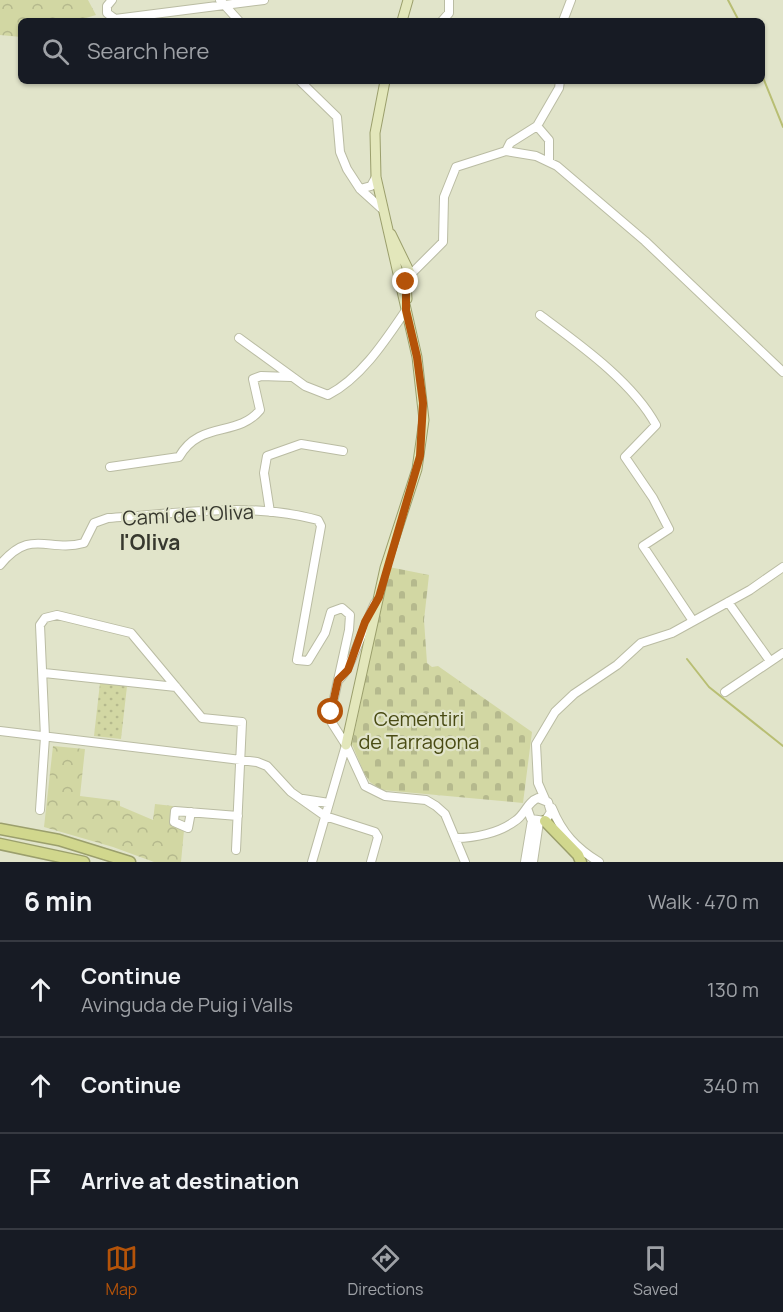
<!DOCTYPE html>
<html lang="en">
<head>
<meta charset="utf-8">
<style>
	body { margin:0; font-family:Manrope,sans-serif; background:#242831; color:#f1f3f6 }
	.stop { position:absolute; width:18px; height:18px; margin:-14px; border:4px solid #b45309; border-radius:50%; background:#fff }
	.stop.end { background:#b45309; border-color:#fff; box-shadow:0 2px 6px #0008 }
	.list { margin:0; padding:0; list-style:none }
	h2 { display:flex; justify-content:space-between; align-items:center; height:78px; margin:0; padding:0 24px; font-size:26px }
	h2 small { font-size:20px; font-weight:400; color:#9ea1a6 }
	.list li { display:grid; grid-template-columns:39px 1fr auto; gap:18px; align-items:center; box-sizing:border-box; height:96px; padding:0 24px; border-top:2px solid #363941 }
	.list b { display:block; font-size:22px; white-space:nowrap }
	.list p { margin:0; font-size:20px; white-space:nowrap; color:#9ea1a6 }
	.list em { font-size:20px; font-style:normal; color:#9ea1a6 }
	.icon { flex:none; width:33px; height:33px; fill:none; stroke:currentColor; stroke-width:2; stroke-linecap:round; stroke-linejoin:round }
	.map { position:relative; flex:none; width:783px; height:862px; overflow:hidden }
	.search { position:absolute; background:#171b24; box-shadow:0 2px 4px #0004; left:18px; right:18px; top:18px; height:66px; display:flex; align-items:center; gap:15px; box-sizing:border-box; padding:0 21px; border-radius:9px; color:#9ea1a6; font-size:22px }
	.sheet { height:366px; background:#171b24 }
	nav { display:flex; justify-content:space-around; align-items:center; box-sizing:border-box; height:84px; border-top:2px solid #363941; background:#171b24; font-size:16px; color:#9ea1a6 }
	nav a { display:grid; justify-items:center; gap:3px }
	nav .on { color:#b45309 }
	.map>svg:first-child { display:block }
	.grass { fill:url(#grass-dots) }
	.cemetery { fill:url(#cemetery-stones) }
	.park { fill:url(#park-crowns) }
	.lines { fill:none; stroke-linecap:round; stroke-linejoin:round }
	.stream { stroke:#b8be73; stroke-width:2 }
	.minor-casing { stroke:#babca3; stroke-width:10 }
	.major-casing { stroke:#9b9f6c; stroke-width:11 }
	.highway-casing { stroke:#9b9f6c; stroke-width:13 }
	.minor { stroke:#fff; stroke-width:8 }
	.major { stroke:#e3e7bb; stroke-width:9 }
	.highway { stroke:#d1d78d; stroke-width:10 }
	.route { stroke:#b45309; stroke-width:8 }
	.labels { text-anchor:middle; stroke-width:4.5; stroke-linejoin:round; paint-order:stroke }
	.street-label { font-size:20px; fill:#37382e; stroke:#e1e4ca }
	.park-label { font-size:20px; fill:#494b13; stroke:#e1e4ca }
	.neighbourhood-label { font-size:21px; font-weight:bold; fill:#37382e; stroke:#e1e4ca }
</style>
</head>
<body>
<div class="map">
<svg width="783" height="862" viewBox="0 0 783 862">
	<defs>
		<pattern id="grass-dots" width="8" height="8" patternUnits="userSpaceOnUse" patternTransform="scale(1.5)"><rect width="8" height="8" fill="#d2d7a3"/><path d="M2 2h.1M6 6h.1" fill="none" stroke="#b5b98d" stroke-width="1.8" stroke-linecap="round"/></pattern>
		<pattern id="cemetery-stones" width="16" height="16" patternUnits="userSpaceOnUse" patternTransform="scale(1.5)"><rect width="16" height="16" fill="#d2d7a3"/><path d="M2 7V4a2 2 0 0 1 4 0v3zM10 15v-3a2 2 0 0 1 4 0v3z" fill="#b5b98d"/></pattern>
		<pattern id="park-crowns" width="20" height="18" patternUnits="userSpaceOnUse" patternTransform="scale(1.5)"><rect width="20" height="18" fill="#d2d7a3"/><path d="M2 6a3 3 0 1 1 6 0M12 15a3 3 0 1 1 6 0" fill="none" stroke="#b5b98d"/></pattern>
	</defs>
	<rect width="100%" height="100%" fill="#e1e4ca"/>
	<path class="grass" d="M100,683L127,686L121,739L94,736Z"/>
	<path class="cemetery" d="M389,567L429,575L424,620L427,663L432,667L438,666L532,732L523,803L382,790L370,782L364,773L352,744Z"/>
	<path class="park" d="M0,0H88L96,15L76,21H21V37L0,35Z
		M53,746L85,749L80,796L120,801V806L153,820L155,804L173,806L171,825L184,830L181,862H154L113,847L44,827Z"/>
	<g class="lines">
		<path class="stream" d="M728,0L739,21
			M762,75L783,127
			M687,659L709,687L783,746"/>
		<g class="minor-casing">
			<path id="minor" d="M112,0L107,6V13L115,19L264,0
				M220,0L239,21
				M442,21L449,13V0
				M563,21L571,0
				M300,81L337,117L340,152L347,169L360,189L381,208
				M537,126L549,140V161
				M506,151L536,156L557,166L645,241L783,372
				M360,189L371,186L376,177
				M408,277L443,242L444,197L456,167L506,151L510,143L537,126L559,88L560,81
				M540,315C579,344 633,382 656,425L625,457L653,498L669,529L643,546L693,621
				M239,338L305,386L328,395C361,378 385,341 406,310
				M110,467L179,457C200,420 237,438 260,410L253,379L261,376L291,377
				M270,512L264,473L267,456L301,444L343,451
				M0,565C31,527 48,553 84,543L94,523L108,518C176,514 250,501 318,520L321,526L297,660L308,661L325,633L331,612L342,608L350,615L349,630L331,712L332,723L346,745L365,786L385,796L426,800L436,806L445,814L465,862
				M728,602L770,661
				M44,673L176,687
				M338,680C349,675 367,618 375,603
				M725,692L783,653
				M0,731L257,762L267,766L291,792L325,816L375,832L378,837L371,862
				M303,799L329,803
				M545,799L538,783L536,744L555,712L574,694L617,665L641,643L672,633L750,590L783,567
				M552,808C562,833 576,848 599,862
				M40,810L45,737L40,625L45,618L57,615L131,633L202,718L242,722L236,850
				M191,812L188,828L174,822L175,811L238,816
				M456,838C475,838 499,833 515,821C525,815 527,802 538,798L548,802L551,812L545,821L531,819L527,808
				M312,862L346,745
				M525,862L532,820
				M533,862L539,822"/>
		</g>
		<g class="major-casing">
			<path id="major" d="M402,21L408,0
				M391,234L410,273L406,282L407,299
				M346,745L385,568L417,469L424,420L417,357L376,177L375,133L385,81"/>
		</g>
		<g class="highway-casing">
			<path id="highway" d="M545,821L578,855L581,862
				M0,829L59,840L130,862
				M0,844L84,862"/>
		</g>
		<use href="#minor" class="minor"/>
		<use href="#major" class="major"/>
		<use href="#highway" class="highway"/>
	</g>
	<g class="lines">
		<path class="route" d="M331,712L338,680L348,670L365,622L379,597L420,456L423,403L417,357L406,310V282"/>
	</g>
	<g class="labels">
		<g class="street-label">
			<text transform="translate(188 515) rotate(-3)" y="7">Camí de l'Oliva</text>
		</g>
		<g class="park-label">
			<text x="419" y="726">Cementiri<tspan x="419" dy="23">de Tarragona</tspan></text>
		</g>
		<g class="neighbourhood-label">
			<text x="150" y="550">l'Oliva</text>
		</g>
	</g>
</svg>
<div class="stop" style="left:331px;top:712px"></div>
<div class="stop end" style="left:406px;top:282px"></div>
<div class="search"><svg class="icon" aria-label="search" viewBox="0 0 24 24"><circle cx="10" cy="10" r="6"/><path d="M15 15l6 6"/></svg>Search here</div>
</div>
<section class="sheet">
<h2>6 min<small>Walk · 470 m</small></h2>
<ul class="list">
<li><svg class="icon" aria-label="ahead" viewBox="0 0 24 24"><path d="M12 20V5M6 11l6-6 6 6"/></svg><div><b>Continue</b><p>Avinguda de Puig i Valls</p></div><em>130 m</em></li>
<li><svg class="icon" aria-label="ahead" viewBox="0 0 24 24"><path d="M12 20V5M6 11l6-6 6 6"/></svg><div><b>Continue</b></div><em>340 m</em></li>
<li><svg class="icon" aria-label="arrive" viewBox="0 0 24 24"><path d="M6 21V4h12l-3 4 3 4H6"/></svg><div><b>Arrive at destination</b></div></li>
</ul>
</section>
<nav>
<a class="on"><svg class="icon" aria-label="map" viewBox="0 0 24 24"><path d="M3 6l6-2 6 2 6-2v14l-6 2-6-2-6 2zM9 4v14M15 6v14"/></svg>Map</a>
<a><svg class="icon" aria-label="directions" viewBox="0 0 24 24"><path d="M12 3l9 9-9 9-9-9zM9 14v-3h6M13 9l2 2-2 2"/></svg>Directions</a>
<a><svg class="icon" aria-label="saved" viewBox="0 0 24 24"><path d="M7 4h10v16l-5-4-5 4z"/></svg>Saved</a>
</nav>
</body>
</html>
